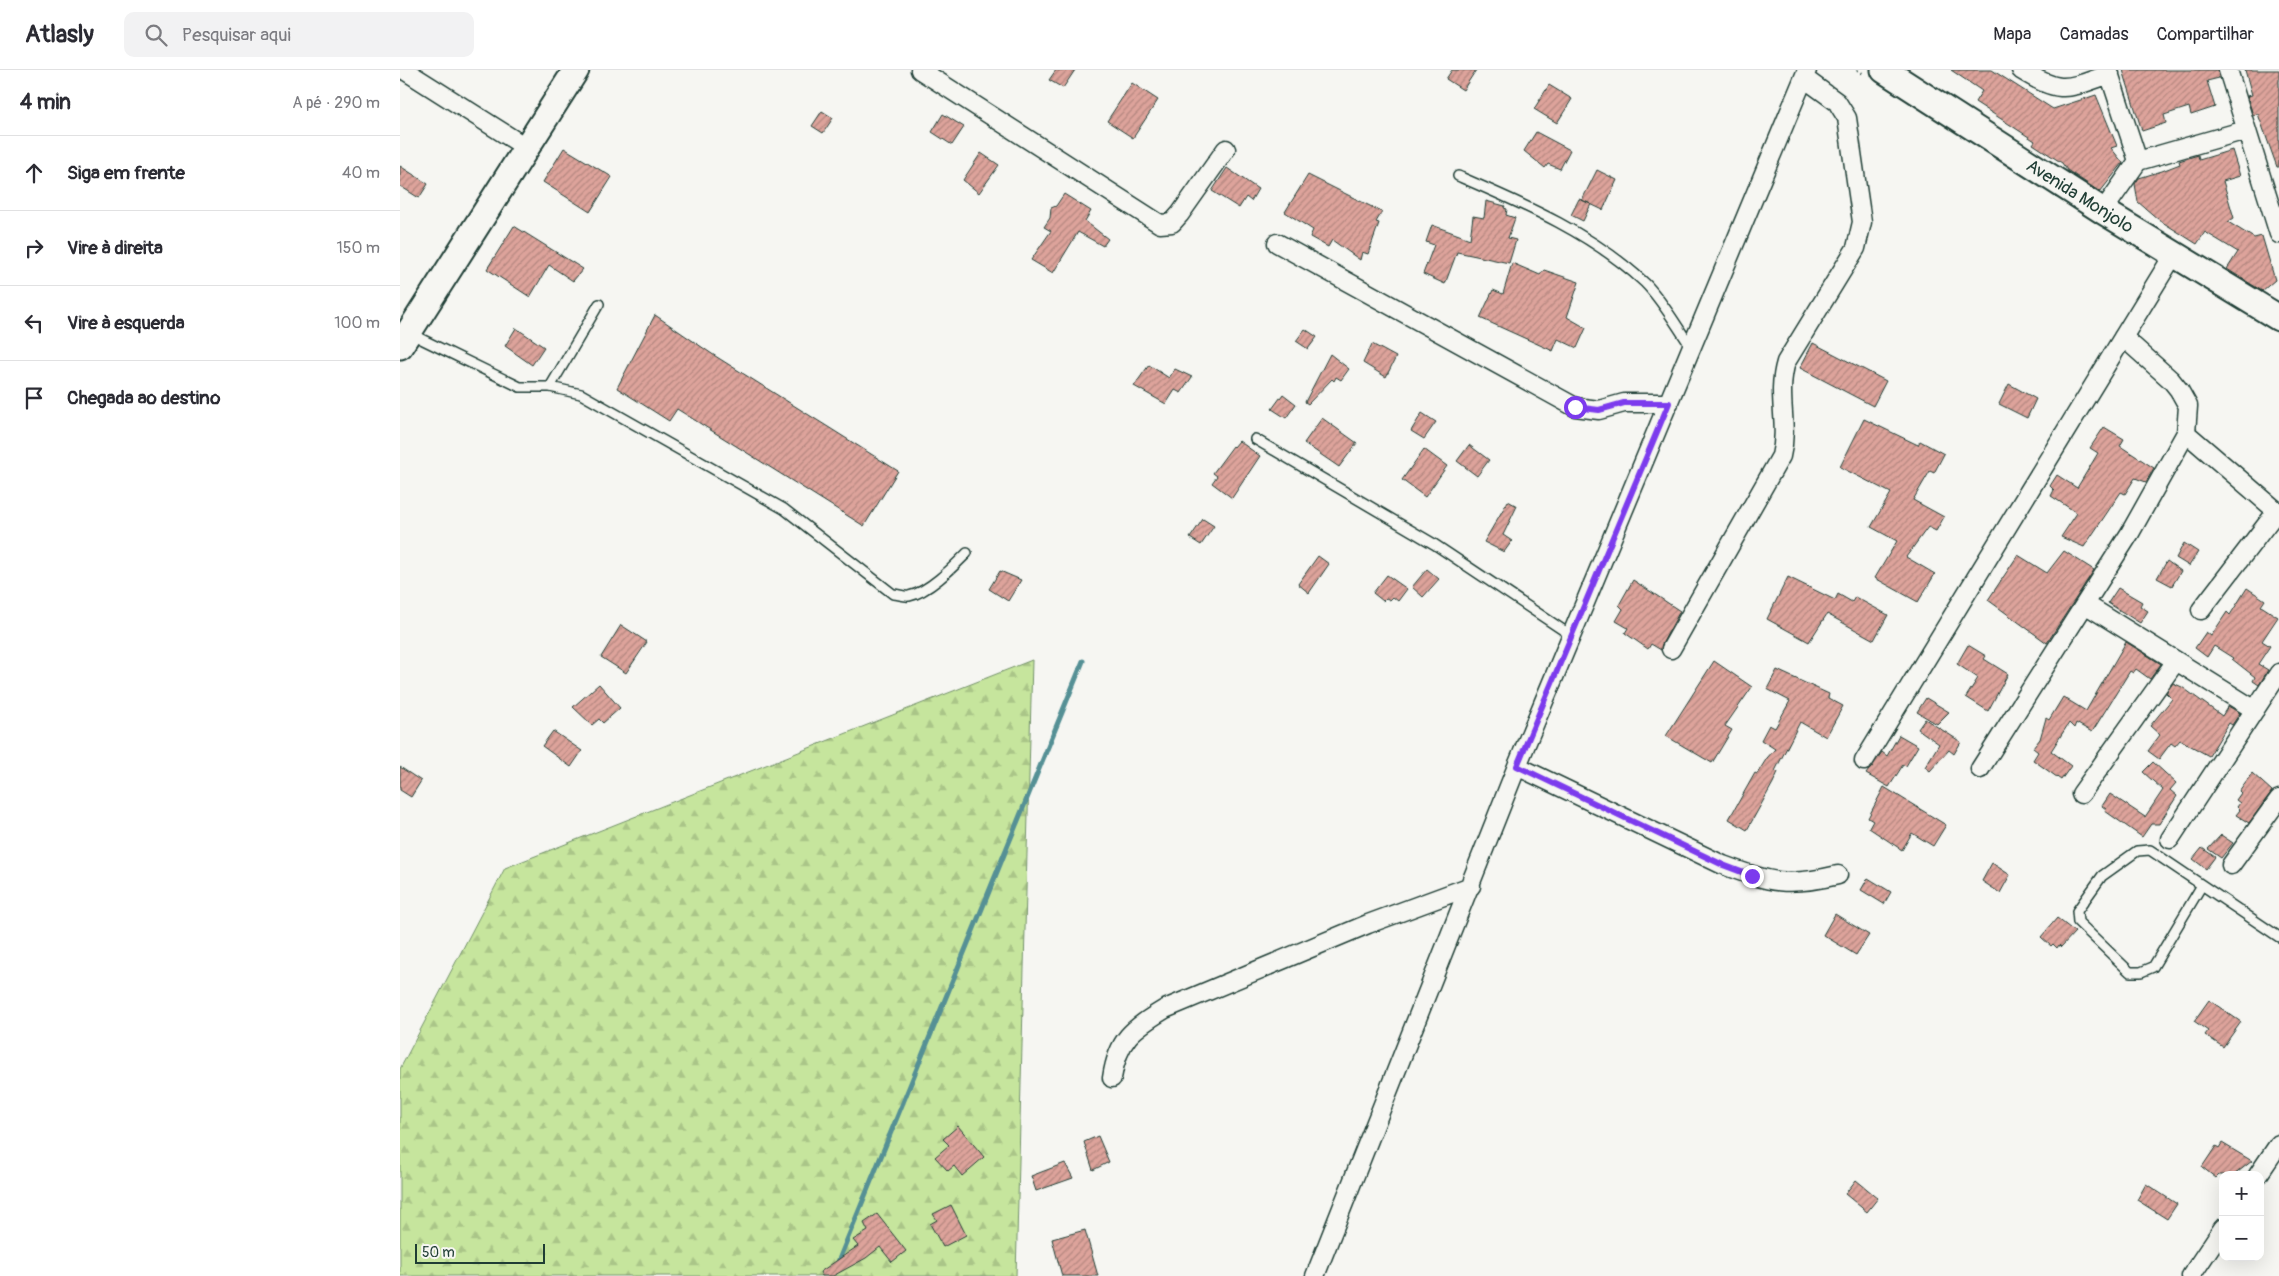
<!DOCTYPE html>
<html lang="pt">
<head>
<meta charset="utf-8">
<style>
	body { margin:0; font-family:Pangolin,sans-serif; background:#f2f2f3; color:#2b2b33 }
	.controls { position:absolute; right:15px; bottom:15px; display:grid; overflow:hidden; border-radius:10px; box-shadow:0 5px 20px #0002 }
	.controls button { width:45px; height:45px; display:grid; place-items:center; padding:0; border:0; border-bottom:1px solid #e1e1e2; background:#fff; color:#2b2b33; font:25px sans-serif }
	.scale { position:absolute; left:15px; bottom:12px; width:130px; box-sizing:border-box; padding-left:5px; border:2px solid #1f3d34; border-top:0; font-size:14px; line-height:18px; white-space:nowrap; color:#1f3d34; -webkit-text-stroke:4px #f6f6f2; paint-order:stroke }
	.stop { position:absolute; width:15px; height:15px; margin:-11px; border:4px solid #7c3aed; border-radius:50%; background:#fff }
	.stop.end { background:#7c3aed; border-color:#fff; box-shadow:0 1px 5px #0008 }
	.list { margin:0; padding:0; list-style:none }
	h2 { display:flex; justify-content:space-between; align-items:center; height:65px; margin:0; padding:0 20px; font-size:21px }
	h2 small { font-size:16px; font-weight:400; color:#7c7c81 }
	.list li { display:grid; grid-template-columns:32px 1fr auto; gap:15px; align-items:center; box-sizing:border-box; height:75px; padding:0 20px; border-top:1px solid #e1e1e2 }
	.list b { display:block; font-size:19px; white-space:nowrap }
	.list em { font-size:16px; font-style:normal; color:#7c7c81 }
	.icon { flex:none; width:28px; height:28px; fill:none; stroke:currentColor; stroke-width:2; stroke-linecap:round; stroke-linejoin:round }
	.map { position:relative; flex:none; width:1879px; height:1206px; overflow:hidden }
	header { display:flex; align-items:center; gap:30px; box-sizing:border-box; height:70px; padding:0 25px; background:#fff; border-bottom:1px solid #e1e1e2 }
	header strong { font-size:24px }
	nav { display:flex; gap:28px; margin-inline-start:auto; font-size:18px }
	.search { width:350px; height:45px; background:#f2f2f3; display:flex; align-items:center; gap:12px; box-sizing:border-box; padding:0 18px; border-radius:10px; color:#7c7c81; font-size:19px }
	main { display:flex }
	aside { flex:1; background:#fff }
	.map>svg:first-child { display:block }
	.forest { fill:url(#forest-firs); stroke:#729168 }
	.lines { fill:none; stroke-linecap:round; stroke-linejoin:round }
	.stream { stroke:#549095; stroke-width:5 }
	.building { fill:url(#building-hatch); stroke:#1f3d34 }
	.lane-casing { stroke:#1f3d34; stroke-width:12 }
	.street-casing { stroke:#1f3d34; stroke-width:21 }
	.secondary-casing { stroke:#1f3d34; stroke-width:29 }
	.path { stroke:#1f3d34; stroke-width:3; stroke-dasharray:1 4; stroke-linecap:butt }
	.lane { stroke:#f6f6f2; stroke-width:9 }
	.street { stroke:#f6f6f2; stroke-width:18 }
	.secondary { stroke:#f6f6f2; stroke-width:25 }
	.route { stroke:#7c3aed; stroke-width:6 }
	.labels { text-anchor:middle; stroke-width:4.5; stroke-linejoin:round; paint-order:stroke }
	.street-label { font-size:18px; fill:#1f3d34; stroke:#f6f6f2 }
</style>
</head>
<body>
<header>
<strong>Atlasly</strong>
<div class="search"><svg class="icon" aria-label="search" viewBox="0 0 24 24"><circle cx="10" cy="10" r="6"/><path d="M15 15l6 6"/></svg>Pesquisar aqui</div>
<nav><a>Mapa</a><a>Camadas</a><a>Compartilhar</a></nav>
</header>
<main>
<aside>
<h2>4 min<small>A pé · 290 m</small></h2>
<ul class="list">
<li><svg class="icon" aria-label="ahead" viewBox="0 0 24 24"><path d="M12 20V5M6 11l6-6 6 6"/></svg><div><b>Siga em frente</b></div><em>40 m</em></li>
<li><svg class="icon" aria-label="right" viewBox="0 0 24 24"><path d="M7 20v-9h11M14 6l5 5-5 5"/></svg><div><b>Vire à direita</b></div><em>150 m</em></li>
<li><svg class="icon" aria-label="left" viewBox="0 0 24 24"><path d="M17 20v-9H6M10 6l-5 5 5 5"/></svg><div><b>Vire à esquerda</b></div><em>100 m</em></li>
<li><svg class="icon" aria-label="arrive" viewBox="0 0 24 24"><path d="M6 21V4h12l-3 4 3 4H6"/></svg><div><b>Chegada ao destino</b></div></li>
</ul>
</aside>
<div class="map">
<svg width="1879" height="1206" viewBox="0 0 1879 1206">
	<defs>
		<pattern id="forest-firs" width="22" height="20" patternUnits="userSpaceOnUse" patternTransform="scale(1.25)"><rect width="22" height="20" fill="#c6e59d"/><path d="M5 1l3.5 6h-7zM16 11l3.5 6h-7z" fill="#aac588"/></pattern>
		<pattern id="building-hatch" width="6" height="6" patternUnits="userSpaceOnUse" patternTransform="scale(1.25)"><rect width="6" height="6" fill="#dda39b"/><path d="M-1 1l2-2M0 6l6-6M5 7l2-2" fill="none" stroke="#b3867f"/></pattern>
	</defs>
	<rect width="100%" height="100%" fill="#f6f6f2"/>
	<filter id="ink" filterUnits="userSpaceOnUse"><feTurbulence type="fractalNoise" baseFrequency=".02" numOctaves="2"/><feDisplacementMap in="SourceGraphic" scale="10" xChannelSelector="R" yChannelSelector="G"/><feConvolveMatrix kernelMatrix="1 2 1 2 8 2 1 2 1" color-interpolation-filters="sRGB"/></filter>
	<g filter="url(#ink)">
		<path class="forest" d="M632,590L616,1206H0V999L105,798Z"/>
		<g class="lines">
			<path class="stream" d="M438,1192L683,591"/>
		</g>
		<path class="building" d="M656,0H675L663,18L649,10Z
			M1052,0H1076L1063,20L1046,9Z
			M1551,0H1592L1653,39L1696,25L1717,76L1711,78L1723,93L1700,122L1667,100L1662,93L1633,74L1635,71L1575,32L1582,21Z
			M1723,0H1818L1819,8L1807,11L1815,37L1791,45L1789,37L1764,45L1766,53L1742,61Z
			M1845,0H1879V97H1877L1858,44L1853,45L1847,26L1852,25Z
			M732,13L758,30L733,68L707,51Z
			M1149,15L1172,29L1157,53L1134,39Z
			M422,41L433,48L423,63L412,56Z
			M543,44L564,57L552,75L532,62Z
			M1136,62L1170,80L1160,99L1148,94L1145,98L1124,81Z
			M164,78L212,107L190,142L143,112Z
			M1832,80L1840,106L1823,111L1834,148L1828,152L1854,168L1862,166L1875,210L1862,221L1827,199L1838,182L1805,162L1797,174L1759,150L1738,132L1735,114L1739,108L1762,101L1780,94L1779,91L1798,85L1799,90Z
			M581,83L599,95L579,123L563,110Z
			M0,96L28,114L19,128L0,116Z
			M827,98L858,119L851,131L846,127L839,138L812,121Z
			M1197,100L1217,110L1203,140L1182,130Z
			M908,105L982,142L976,152L979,153L968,184L962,182L960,190L932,170L928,177L910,167L913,160L885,142Z
			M664,124L691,141L685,151L708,169L703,176L678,162L653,203L631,190L651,161L644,157L650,148L651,138L656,136Z
			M1179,129L1191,134L1183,151L1171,145Z
			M1086,131L1105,136L1104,138L1107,139L1106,145L1115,148L1108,168L1116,170L1109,193L1057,182L1045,214L1023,204L1034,175L1026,172L1032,155L1070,169L1073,146L1084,148Z
			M114,156L183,199L173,211L149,195L130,227L87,199Z
			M1112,193L1140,205L1144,200L1179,212L1167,247L1186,258L1177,278L1158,269L1153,281L1080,248L1093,220L1103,224Z
			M255,245L312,284L498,401L464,456L277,339L269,351L217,318Z
			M116,258L144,277L132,295L105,276Z
			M905,259L917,267L908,279L896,271Z
			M1413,273L1486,311L1473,336L1400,298Z
			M972,274L996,287L986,307L963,293Z
			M930,284L949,299L941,310L936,307L934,311L932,309L908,334L905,332Z
			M749,295L769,308L775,299L792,307L781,323L775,320L766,334L734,316Z
			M1609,314L1636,329L1627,348L1599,334Z
			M883,324L896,334L886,348L872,339Z
			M1022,343L1036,352L1024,369L1011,361Z
			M922,348L957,373L939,397L904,373Z
			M1464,349L1518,375L1520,371L1544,384L1534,403L1530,401L1513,430L1544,447L1536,461L1528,457L1506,487L1535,504L1518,532L1475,508L1497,471L1471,457L1491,423L1440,397Z
			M1704,357L1724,369L1720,376L1754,398L1746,412L1735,408L1725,424L1721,422L1684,477L1661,467L1677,443L1651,426L1654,420L1650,416L1657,405L1677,418L1698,383L1690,378Z
			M839,371L860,386L832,428L812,413L817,406L813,403L833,376L834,377Z
			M1069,375L1089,390L1077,406L1057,391Z
			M1024,379L1047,396L1025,427L1002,410Z
			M1108,431L1117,436L1103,465L1112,471L1104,482L1084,472Z
			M803,449L814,456L801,475L790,468Z
			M1784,473L1798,482L1789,496L1776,488Z
			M1664,481L1694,500L1647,573L1588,530L1618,485L1647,503Z
			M918,486L929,494L909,523L898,514Z
			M1767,491L1781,501L1772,516L1757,508Z
			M1027,499L1039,509L1023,527L1012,517Z
			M600,501L621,510L608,531L589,519Z
			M987,505L1007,519L998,531L993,527L990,530L986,528L983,531L973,523Z
			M1388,507L1435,530L1438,524L1452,532L1455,527L1488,545L1474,570L1427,544L1409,572L1367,549Z
			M1233,510L1280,541L1262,574L1261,580L1251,574L1248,579L1225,563L1228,558L1216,551L1223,539L1219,535Z
			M1718,518L1742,532L1740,536L1748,541L1740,553L1708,533Z
			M1847,518L1865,530L1861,536L1878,547L1862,571L1870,576L1858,594L1868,600L1859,615L1853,611L1855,607L1832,589L1833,588L1814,576L1807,587L1795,578L1806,562L1811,566L1827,542L1830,545Z
			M221,555L247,572L226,603L201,587Z
			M1726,572L1761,594L1750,609L1736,599L1733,603L1730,601L1692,662L1676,653L1674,658L1669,653L1651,681L1671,696L1661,710L1633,690L1638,682L1633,678L1640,669L1646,648L1649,650L1663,627L1686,641Z
			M1568,575L1586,586L1584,589L1608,604L1588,641L1566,627L1578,608L1557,594Z
			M1314,591L1352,617L1325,656L1332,660L1312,693L1266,666Z
			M1377,600L1429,624L1428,628L1443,636L1426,667L1400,652L1375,701L1378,702L1373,713L1347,760L1329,749L1355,703L1357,704L1367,688L1375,679L1361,670L1369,655L1375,658L1390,631L1367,619Z
			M1773,613L1782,617L1822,646L1828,636L1840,643L1832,655L1829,653L1809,686L1780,670L1775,676L1771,673L1759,689L1748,681L1760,665L1750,656L1772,629L1766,623Z
			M199,614L220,638L203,653L199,649L192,655L173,637Z
			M1526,628L1549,642L1537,654L1517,642Z
			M1525,649L1561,672L1554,684L1549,680L1530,701L1525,697L1539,674L1518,659Z
			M153,661L182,681L171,697L142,676Z
			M1499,665L1518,676L1506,696L1503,695L1489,717L1466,704L1482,682L1487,686Z
			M1753,692L1776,713L1770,720L1777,726L1759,754H1751L1742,767L1705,741L1706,739L1702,736L1710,724L1745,747L1763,720L1743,702Z
			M0,697L21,711L11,727L0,720Z
			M1852,703L1872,721L1849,753L1836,745L1840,740L1837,737L1840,733L1836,730L1841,723L1839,721Z
			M1484,717L1546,755L1533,776L1512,763L1502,780L1469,758L1473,751L1468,748Z
			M1821,765L1833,773L1821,788L1808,779Z
			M1802,778L1815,787L1806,799L1793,789Z
			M1592,793L1610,805L1600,823L1582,811Z
			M1468,808L1491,822L1484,834L1461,820Z
			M1435,844L1469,865L1456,885L1423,865Z
			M1657,848L1675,862L1661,877L1659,875L1657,878L1653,874L1651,876L1641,867Z
			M1809,930L1841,952L1823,977L1805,965L1808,961L1794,951Z
			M558,1056L584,1087L562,1106L554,1096L548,1101L535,1087L549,1075L543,1069Z
			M698,1066L709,1092L693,1100L684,1072Z
			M1822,1073L1852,1091L1834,1105H1819L1816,1108L1802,1097L1816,1076L1819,1078Z
			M665,1093L673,1108L636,1121L631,1106Z
			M1456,1110L1478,1128L1467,1142L1445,1124Z
			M1746,1114L1777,1134L1767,1149L1737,1130Z
			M551,1135L566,1165L543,1177L530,1154L537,1150L533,1144Z
			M477,1144L506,1181L492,1192L480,1177L466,1188L433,1206H422L420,1202L458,1176L453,1170L468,1161L464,1153Z
			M685,1160L698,1206H662L652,1169Z"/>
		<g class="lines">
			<g class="lane-casing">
				<path id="lane" d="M1058,106C1123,134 1192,163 1245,213C1263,231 1277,257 1292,278
					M9,263L120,317H150L181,324L384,439L493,524C498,524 505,527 509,526C529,522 554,496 567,483
					M150,317L199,234
					M855,369L1034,474L1172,566
					M1802,815L1753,897L1741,902H1730L1678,852L1677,841L1702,806L1737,781L1750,780L1879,867"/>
			</g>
			<g class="street-casing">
				<path id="street" d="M4,0L127,78
					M520,0L760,154L772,153L780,144L826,79
					M1621,0C1662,25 1666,19 1710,4
					M1708,0L1738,91L1846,60
					M1828,0L1879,164
					M1703,141L1738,91
					M877,173L1175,337L1199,340L1224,333H1269
					M1786,363L1879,443
					M1685,534L1855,640
					M1801,540L1877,441
					M1271,579L1381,386C1389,354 1376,325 1386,292L1456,178L1462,152L1447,48L1437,32L1404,8
					M1464,691L1774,184
					M1117,696L1323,795C1371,813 1388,817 1438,805
					M1580,699L1730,463L1786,363L1788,336L1779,320L1771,310L1723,267
					M1681,724L1776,591
					M1770,769L1879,603
					M1831,795L1879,729
					M712,1008C718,969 732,959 765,939L968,854L1071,816
					M1858,1105L1879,1074
					M915,1206L1117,696L1407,0
					M1791,1206L1823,1158"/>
			</g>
			<g class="secondary-casing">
				<path id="secondary" d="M1484,0L1703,141L1879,248
					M0,276L176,0"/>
			</g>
			<path class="path" d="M1457,0L1465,5"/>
			<use href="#lane" class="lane"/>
			<use href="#street" class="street"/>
			<use href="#secondary" class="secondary"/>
		</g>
	</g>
	<g class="lines" filter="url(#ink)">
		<path class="route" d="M1175,337L1199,340L1224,333H1269L1117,696L1323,795L1352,806"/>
	</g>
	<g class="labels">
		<g class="street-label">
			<text transform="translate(1680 126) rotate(32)" y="6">Avenida Monjolo</text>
		</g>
	</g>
</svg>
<div class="controls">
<button>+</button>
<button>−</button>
</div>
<div class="scale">50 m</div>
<div class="stop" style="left:1175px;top:337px"></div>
<div class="stop end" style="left:1352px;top:806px"></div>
</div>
</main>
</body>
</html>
